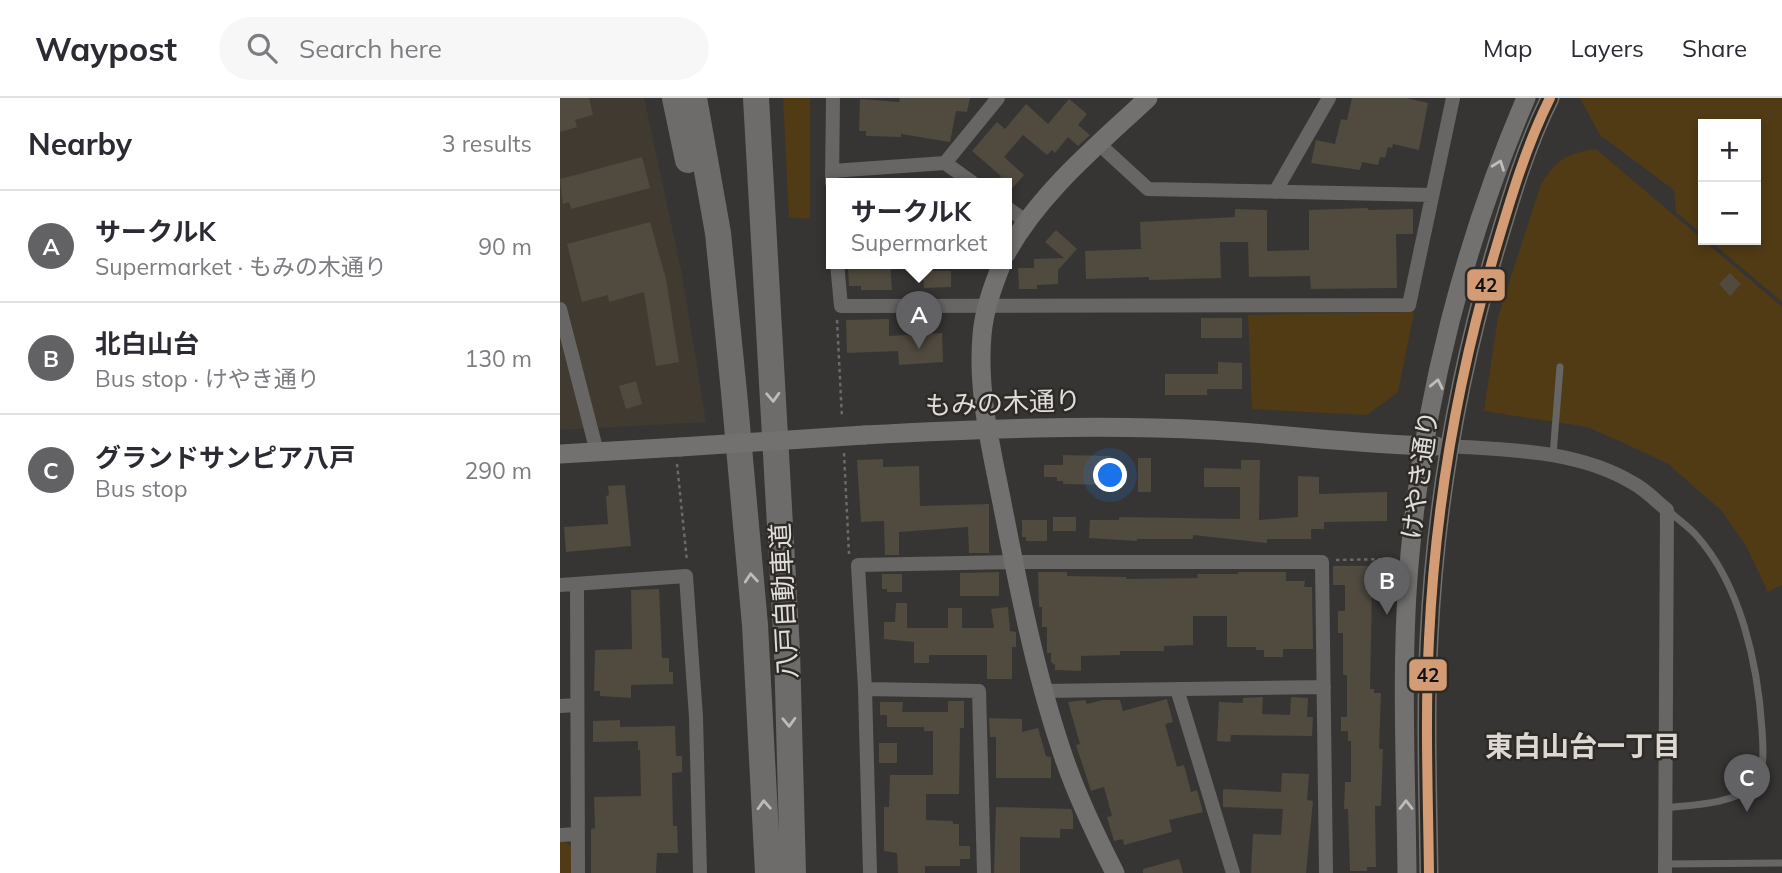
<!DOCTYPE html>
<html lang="en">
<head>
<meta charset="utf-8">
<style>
	body { margin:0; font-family:Mulish,"Noto Sans JP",sans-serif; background:#f7f7f7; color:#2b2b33 }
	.controls { position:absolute; right:21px; top:21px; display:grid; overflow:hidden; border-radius:0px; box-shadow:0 4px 10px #0003 }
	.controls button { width:63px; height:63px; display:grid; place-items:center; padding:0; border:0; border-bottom:2px solid #e1e1e2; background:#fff; color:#2b2b33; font:35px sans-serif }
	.you { position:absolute; left:551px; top:378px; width:24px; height:24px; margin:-18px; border:5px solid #fff; border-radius:50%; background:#1a73e8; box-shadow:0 0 0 10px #1a73e833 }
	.badge { display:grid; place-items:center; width:46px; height:46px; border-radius:50%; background:#626164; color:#fff; font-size:23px; font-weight:700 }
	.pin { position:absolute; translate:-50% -58px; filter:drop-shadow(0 2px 4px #0008) }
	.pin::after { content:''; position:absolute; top:37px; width:24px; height:21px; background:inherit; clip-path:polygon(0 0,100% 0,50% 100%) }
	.popup { position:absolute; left:266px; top:80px; width:186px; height:91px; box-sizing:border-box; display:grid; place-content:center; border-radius:0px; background:#fff; filter:drop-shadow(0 2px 5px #0005); font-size:23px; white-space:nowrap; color:#7c7c81 }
	.popup b { font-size:26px; color:#2b2b33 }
	.popup::after { content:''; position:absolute; left:50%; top:100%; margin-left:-14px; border:14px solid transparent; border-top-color:#fff }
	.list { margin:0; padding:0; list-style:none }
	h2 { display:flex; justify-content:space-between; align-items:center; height:91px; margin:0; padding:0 28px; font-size:30px }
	h2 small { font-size:23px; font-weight:400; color:#7c7c81 }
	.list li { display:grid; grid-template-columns:46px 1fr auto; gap:21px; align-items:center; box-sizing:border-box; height:112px; padding:0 28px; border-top:2px solid #e1e1e2 }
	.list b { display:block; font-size:26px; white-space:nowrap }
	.list p { margin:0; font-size:23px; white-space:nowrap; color:#7c7c81 }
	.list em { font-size:23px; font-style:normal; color:#7c7c81 }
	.icon { flex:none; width:38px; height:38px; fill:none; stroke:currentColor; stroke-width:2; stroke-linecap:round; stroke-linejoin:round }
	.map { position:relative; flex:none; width:1222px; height:775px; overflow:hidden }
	header { display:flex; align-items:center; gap:42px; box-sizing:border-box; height:98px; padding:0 35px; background:#fff; border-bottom:2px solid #e1e1e2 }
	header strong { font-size:33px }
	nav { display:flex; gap:38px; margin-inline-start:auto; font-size:24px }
	.search { width:490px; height:63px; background:#f7f7f7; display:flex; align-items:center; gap:18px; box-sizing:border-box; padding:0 24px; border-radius:38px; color:#7c7c81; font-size:26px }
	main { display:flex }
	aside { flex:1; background:#fff }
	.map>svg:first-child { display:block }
	.built { fill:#413a31 }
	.green { fill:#513b15 }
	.building { fill:#504a3f }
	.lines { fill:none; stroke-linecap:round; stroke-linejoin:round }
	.path { stroke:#6a6a69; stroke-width:2.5; stroke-dasharray:3.5 3.5; stroke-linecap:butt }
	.lane { stroke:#676665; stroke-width:7 }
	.street { stroke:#676665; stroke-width:14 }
	.secondary { stroke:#727170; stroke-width:19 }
	.highway { stroke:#6d6c6a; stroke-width:26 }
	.secondary-bridge { stroke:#727170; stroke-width:19 }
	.bus-1-casing { stroke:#2e2b27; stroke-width:16 }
	.bus-1 { stroke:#d39c74; stroke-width:10 }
	.oneway { stroke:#bfbdbb }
	.oneway2 { stroke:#bebcb9 }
	.labels { text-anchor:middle; stroke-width:5; stroke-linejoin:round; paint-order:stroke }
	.street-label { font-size:26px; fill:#e0dedb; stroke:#2e2b27 }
	.neighbourhood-label { font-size:28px; font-weight:bold; fill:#ddd8d2; stroke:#2e2b27 }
	.line-badge { stroke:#2e2b27; stroke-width:2.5 }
	.pale-badge-label { font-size:19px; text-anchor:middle; font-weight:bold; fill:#111 }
</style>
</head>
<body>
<header>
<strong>Waypost</strong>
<div class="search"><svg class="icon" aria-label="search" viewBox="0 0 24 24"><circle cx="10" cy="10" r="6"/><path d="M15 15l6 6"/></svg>Search here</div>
<nav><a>Map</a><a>Layers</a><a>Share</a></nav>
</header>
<main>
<aside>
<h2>Nearby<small>3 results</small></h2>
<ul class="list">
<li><span class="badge">A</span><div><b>サークルK</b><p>Supermarket · もみの木通り</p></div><em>90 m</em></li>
<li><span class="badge">B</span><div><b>北白山台</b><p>Bus stop · けやき通り</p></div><em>130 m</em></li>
<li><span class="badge">C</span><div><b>グランドサンピア八戸</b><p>Bus stop</p></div><em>290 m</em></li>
</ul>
</aside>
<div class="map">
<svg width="1222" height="775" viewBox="0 0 1222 775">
	<rect width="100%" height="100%" fill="#373533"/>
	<path class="built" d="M0,0H84L123,181L146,324L0,332Z"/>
	<path class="green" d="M223,0H250V121L229,119Z
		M1020,0H1222V204L1149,142H1196V26H1143V137L1116,114L1114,92L1040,37Z
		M1036,51L1222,209V487L1208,494L1186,448L1162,413L1107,365L1028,329L924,313L938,219L981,86C999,60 1005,56 1036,51Z
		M854,214L838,294L807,317L692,311L688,217Z
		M0,744H5L12,749V775H0Z"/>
	<path class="building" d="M0,0H29L33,17L15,22L17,29L0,34Z
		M340,0H410L407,14L396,13L390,44L341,36V39L306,38V33H299L300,1L339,4Z
		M792,0H846L868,5L859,52L833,46L832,50L828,49L825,60L820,59L818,67L802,64L800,72L751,65L756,42L775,46L781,21L787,22Z
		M509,1L527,16L518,27L530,37L518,48L508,39L495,55L492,52L487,57L463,37L444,59L464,77L446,97V85H436L441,78L412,53L437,24L445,31L466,6L488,26Z
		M82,59L90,90L11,111L9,104L3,106L0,81Z
		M808,110V112L853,111V136H836L837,190L751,191L750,178L689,179L688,144H660L661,180L589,182V179L526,181L525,153L581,151L580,124L675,119V111L707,112V153L749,152V112Z
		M90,124L106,181L119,264L96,268L84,194L49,204L48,197L22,204L7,146Z
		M496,132L517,151L498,172V186L477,187V191H459L458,170H474V161L504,160L485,144Z
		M315,165H330L332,192H301V188H289L288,171H315Z
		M363,173H391V189L364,190Z
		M1170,175L1181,186L1170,198L1159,186Z
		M641,220H682V240H641Z
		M329,221V238L382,235L383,264L339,267L338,253L287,255L286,222Z
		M658,264L682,265V291H647V297H605V276H658Z
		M76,283L82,306L66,311L59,288Z
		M503,357L551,358L550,387L503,386V383H497V379H484V367H503Z
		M578,360H591V394H578Z
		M323,361V369L359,368L360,408L429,406V455H409L408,429L339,434V457H325L324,423L301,424L297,362Z
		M681,362H700L699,422L738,419V378L759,379V396L827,394V423L764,424V431H751V441H707V445L633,437V441H577V443L529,440L530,422H559V419L680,421V389H644V370L681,371Z
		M65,387L71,448L6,454L4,429L48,426L46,398L49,397L48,388Z
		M493,419H516V433H493Z
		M462,422H487V443H466V439H462Z
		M773,468H817L816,487H815L814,493H812L810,591H814V595H821L819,651H823L821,708H815L816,769H807V773H790L788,711H784L785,684H791V643H788V633H781V619H787V577H783V535H778V513H785V487H773Z
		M439,474V498H400V475Z
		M478,474H507V478L566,479V481L638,480L637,476H678V474H726V483H745L744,489H752L753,551H723V559H704V552H696V549H667V518H633V547L604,548V553H560V557L521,558V573L495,572V567L491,564V555H487V529H482V509H479Z
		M322,476H342V494H327V491H322Z
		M99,491L102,560H109V574H113V586L71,587V600L40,598V593H34L35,552L72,551L71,492Z
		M336,505H347V530H388V510H402V530H434L431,511L448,509L450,533L456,534V549H452V581H427V557H369V565H354V544L324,541V524H335Z
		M703,599L702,616L730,617L731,599L748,600L747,619H753L752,638L671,637L670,644L657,643L659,604L683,605V600Z
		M607,601L613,624L605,626L617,669L624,667L631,694L637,692L643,714L609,722L612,734L564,747L563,741L554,743L547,719L552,718L544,689L531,693L516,647L520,646L508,604L525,602L527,606L543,602H560L563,613Z
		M388,603H404V630H400L399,696H366V722L393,723V726H399V748H410V761H400V768H365V775H338L337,755L324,753V709H329L330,677H373V633H364V629H327V617H320V604H343L342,614H388Z
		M429,620L462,621V634L478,630L486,658L491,659V680H436V639H430Z
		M60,622V629L115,628L116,658H122V674L112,675L113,728H117L118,755H97L96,775H31V731L35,730L34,699L81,698L80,652H78V643L33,644V623Z
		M319,645H337V665H319Z
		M722,675L749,676L747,702L753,703L746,775H691L693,736L721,737L723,711L663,709V691L721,694Z
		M436,709L511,711L513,716V731H500V740L460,739V775H434Z
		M619,761L623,775H583V771Z"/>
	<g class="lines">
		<path class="path" d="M277,222L282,320
			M284,355L289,456
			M117,366L127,463
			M776,462L832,461"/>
		<path class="lane" d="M993,357L1000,269
			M1105,710C1130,707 1174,706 1193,688C1206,675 1203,649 1202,632C1198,567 1181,487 1136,437C1128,428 1117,421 1108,412
			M1105,766L1222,765"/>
		<path class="street" d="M539,46L588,91L872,97
			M385,65L438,0
			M272,73L385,65L413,85
			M272,85L273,0
			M715,94L769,0
			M446,109L467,124
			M277,165L281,208L849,207L893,0
			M0,211L37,354
			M888,348C950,352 1018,352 1073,385C1086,392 1096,403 1107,412L1105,775
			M17,486L18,775
			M0,487L126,478L136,619L140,775
			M305,591L419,593L424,775
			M617,591L673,775
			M483,593L764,589
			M0,608L17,607
			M0,737L17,736
			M310,775L305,591L298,467L454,464H762L766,775"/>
		<path class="secondary" d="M446,156C479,95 538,47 588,0
			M442,165C433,188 424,212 422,237C417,294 431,349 442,405C458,487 474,569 500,648C514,692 534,734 555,775
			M304,337C419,331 534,326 649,332C724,336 800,347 876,348
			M0,356L120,349
			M847,775C846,669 840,562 850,456C864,301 904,144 966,0
			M869,775C868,697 865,619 869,541C875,412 897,284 933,160C949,106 965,50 990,0"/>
		<path class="highway" d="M115,0L128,62
			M134,0L158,135L174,294L195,527L208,775
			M196,0L227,552L233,775"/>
		<path class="secondary-bridge" d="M120,349L304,337"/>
		<g class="bus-1-casing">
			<path id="bus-1" d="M869,775C868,697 865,619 869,541C875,412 897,284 933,160C949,106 965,50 990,0"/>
		</g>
		<use href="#bus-1" class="bus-1"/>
	</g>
	<defs><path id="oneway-chevron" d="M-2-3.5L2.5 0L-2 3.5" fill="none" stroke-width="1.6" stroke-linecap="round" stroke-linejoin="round" transform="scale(1.75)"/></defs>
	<g class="oneway">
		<use href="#oneway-chevron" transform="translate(939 67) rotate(-70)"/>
		<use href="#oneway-chevron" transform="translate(877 286) rotate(-78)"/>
		<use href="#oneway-chevron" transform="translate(846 707) rotate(-90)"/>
	</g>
	<g class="oneway2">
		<use href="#oneway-chevron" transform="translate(213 299) rotate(87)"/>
		<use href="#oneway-chevron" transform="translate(191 480) rotate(-95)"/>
		<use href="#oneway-chevron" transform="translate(229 624) rotate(88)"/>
		<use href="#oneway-chevron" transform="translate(204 707) rotate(-93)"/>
	</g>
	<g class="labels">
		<g class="street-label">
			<text transform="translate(443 305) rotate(-2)" y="9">もみの木通り</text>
			<text transform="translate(860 377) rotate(-82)" y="9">けやき通り</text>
			<text transform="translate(224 503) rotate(-93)" y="9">八戸自動車道</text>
		</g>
		<g class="neighbourhood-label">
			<text x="1023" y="658">東白山台一丁目</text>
		</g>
	</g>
	<g class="line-badge">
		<rect x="906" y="170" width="40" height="34" rx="7" fill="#d39c74"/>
		<rect x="848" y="560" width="40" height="34" rx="7" fill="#d39c74"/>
	</g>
	<g class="pale-badge-label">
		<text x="926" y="194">42</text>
		<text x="868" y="584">42</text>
	</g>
</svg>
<div class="controls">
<button>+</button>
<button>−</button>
</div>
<div class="you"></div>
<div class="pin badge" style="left:359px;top:251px">A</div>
<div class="popup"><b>サークルK</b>Supermarket</div>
<div class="pin badge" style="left:827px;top:517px">B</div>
<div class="pin badge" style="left:1187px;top:714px">C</div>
</div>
</main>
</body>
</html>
